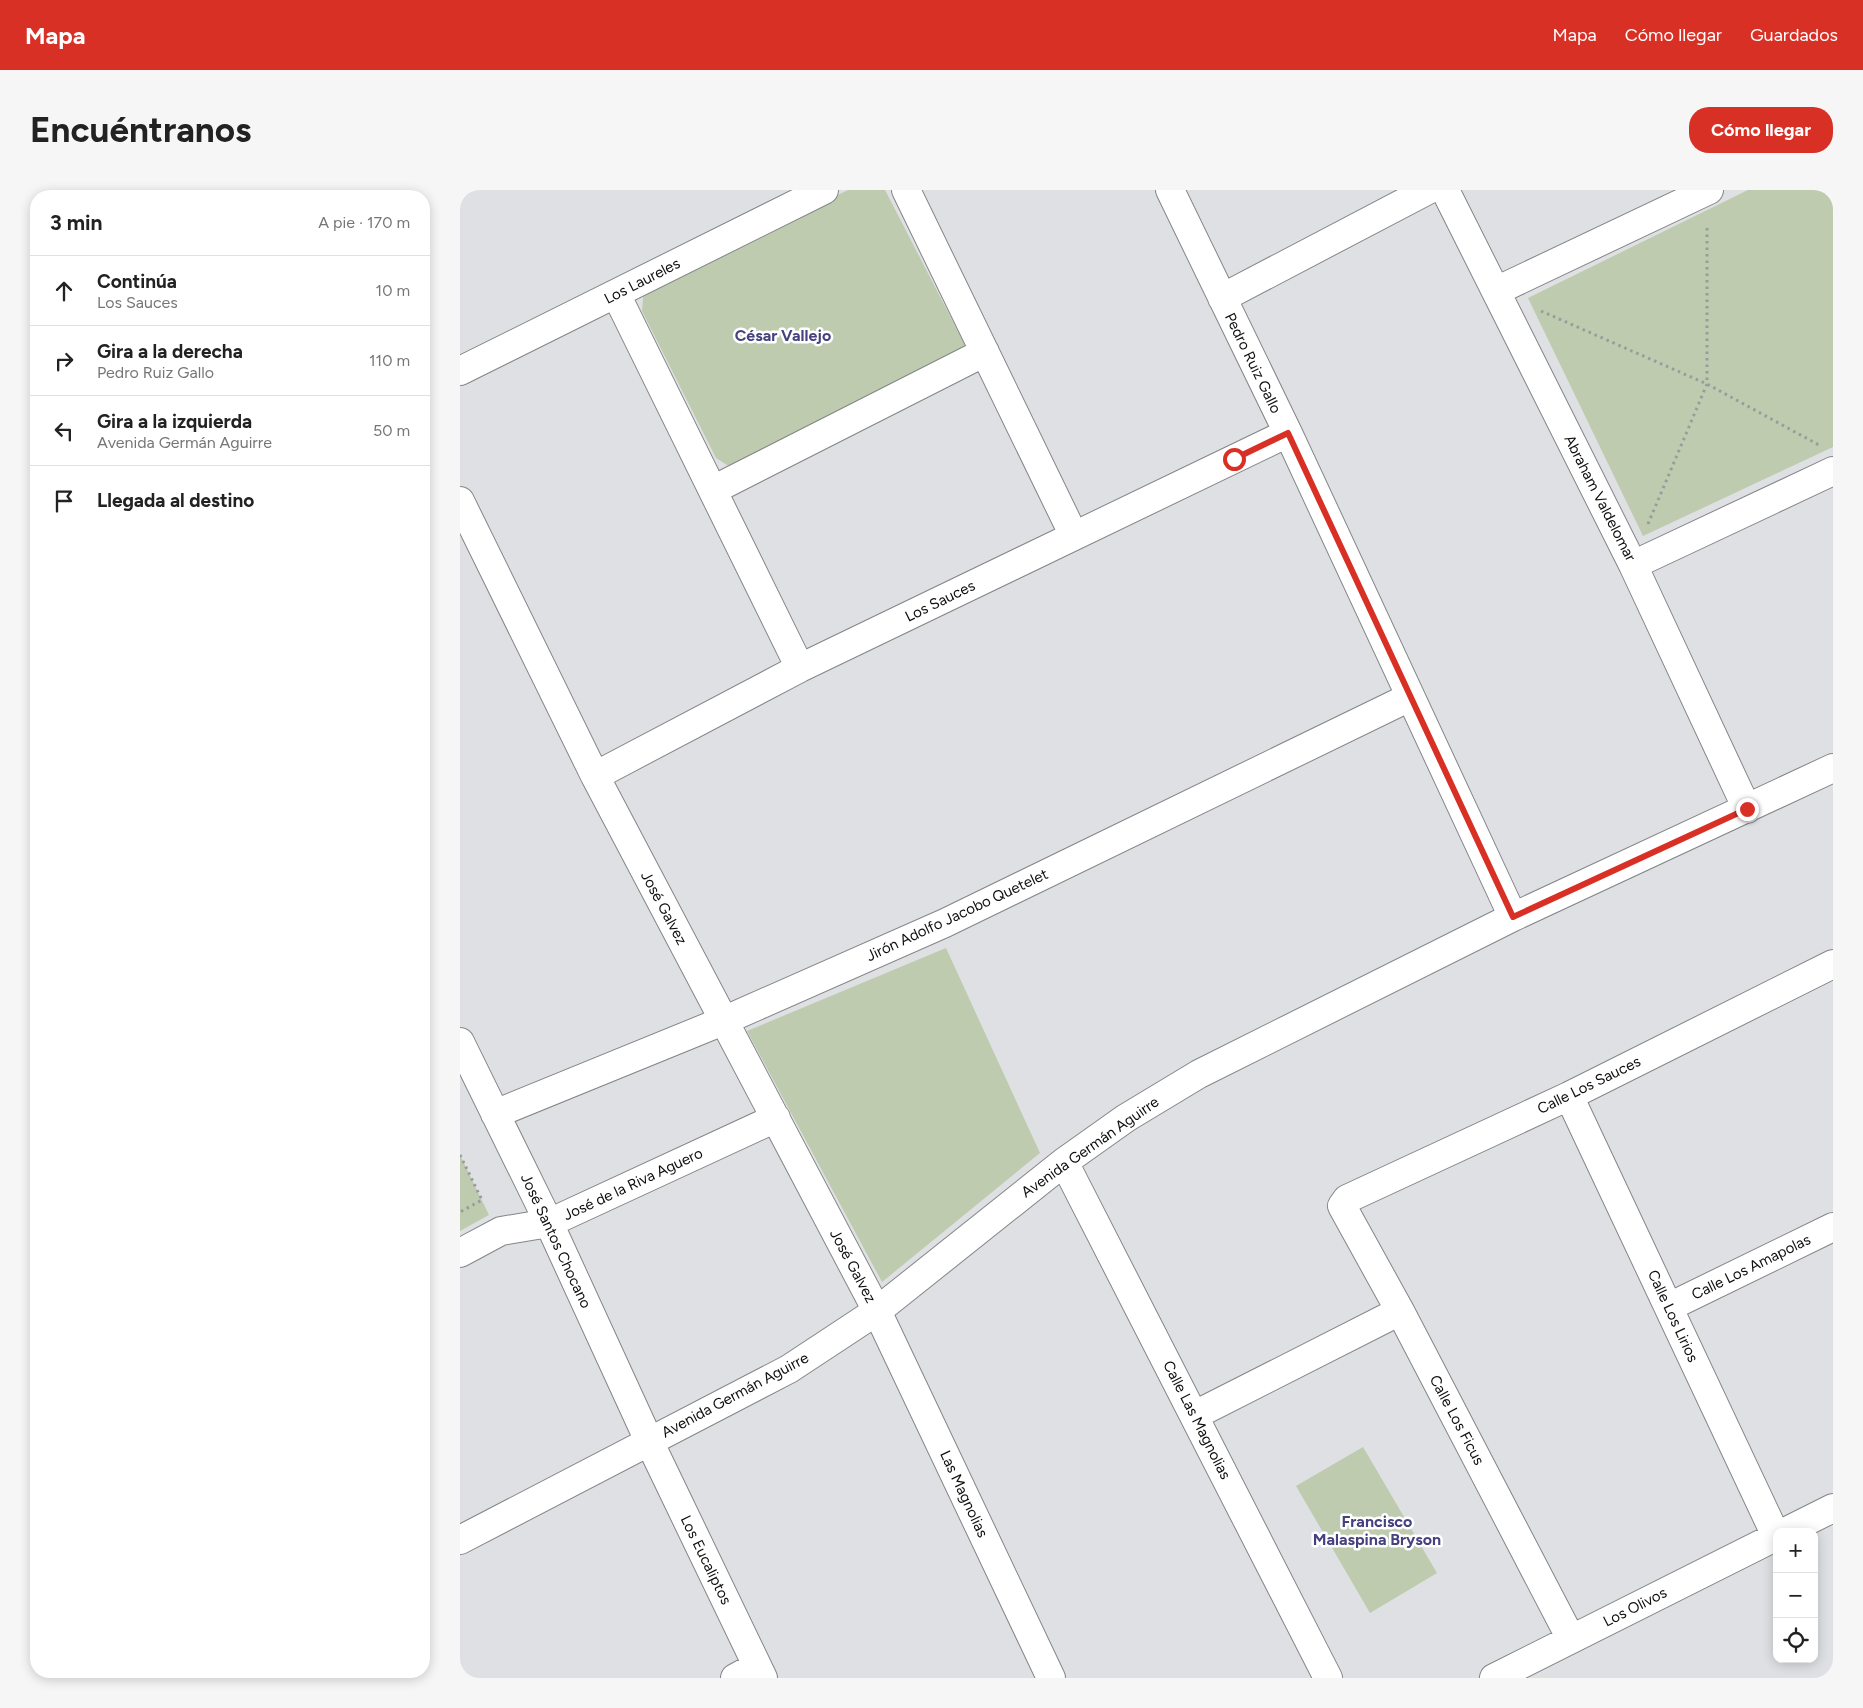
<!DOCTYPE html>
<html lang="es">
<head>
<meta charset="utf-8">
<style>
	body { margin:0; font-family:Figtree,sans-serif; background:#f6f6f6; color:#222 }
	.controls { position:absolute; right:15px; bottom:15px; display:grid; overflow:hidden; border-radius:10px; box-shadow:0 2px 12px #0003 }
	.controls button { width:45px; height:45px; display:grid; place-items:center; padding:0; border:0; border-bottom:1px solid #e0e0e0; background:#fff; color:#222; font:25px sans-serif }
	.stop { position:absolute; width:15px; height:15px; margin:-11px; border:4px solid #d93025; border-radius:50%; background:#fff }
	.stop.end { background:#d93025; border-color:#fff; box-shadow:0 1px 5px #0008 }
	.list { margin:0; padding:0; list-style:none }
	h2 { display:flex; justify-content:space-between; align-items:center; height:65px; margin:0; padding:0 20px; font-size:21px }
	h2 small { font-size:16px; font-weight:400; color:#767676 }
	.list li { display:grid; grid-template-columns:32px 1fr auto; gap:15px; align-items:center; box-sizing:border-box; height:70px; padding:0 20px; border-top:1px solid #e0e0e0 }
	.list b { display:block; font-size:19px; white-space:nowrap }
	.list p { margin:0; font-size:16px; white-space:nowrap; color:#767676 }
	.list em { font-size:16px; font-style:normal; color:#767676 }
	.icon { flex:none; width:28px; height:28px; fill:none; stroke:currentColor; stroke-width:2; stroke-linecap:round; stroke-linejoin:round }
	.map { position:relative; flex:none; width:1373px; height:1488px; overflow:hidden; border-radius:20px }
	header { display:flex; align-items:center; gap:30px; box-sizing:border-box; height:70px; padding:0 25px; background:#d93025; color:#fff }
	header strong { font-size:24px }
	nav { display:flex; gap:28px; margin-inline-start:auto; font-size:18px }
	.intro { display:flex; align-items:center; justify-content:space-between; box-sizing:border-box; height:120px; padding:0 30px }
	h1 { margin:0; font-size:35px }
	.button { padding:12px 22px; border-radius:20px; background:#d93025; color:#fff; font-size:18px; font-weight:700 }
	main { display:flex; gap:30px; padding:0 30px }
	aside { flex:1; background:#fff; border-radius:20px; box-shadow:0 2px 12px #0003 }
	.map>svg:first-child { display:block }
	.green { fill:#becbaf }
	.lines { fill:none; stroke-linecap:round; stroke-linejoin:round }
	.minor-casing { stroke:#848587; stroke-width:30 }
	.path { stroke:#9a9b9d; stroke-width:3; stroke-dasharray:2.5 4; stroke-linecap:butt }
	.minor { stroke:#fff; stroke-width:28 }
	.route { stroke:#d93025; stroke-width:6 }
	.labels { text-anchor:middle; stroke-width:5; stroke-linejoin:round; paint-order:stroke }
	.street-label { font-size:15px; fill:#0e0e0f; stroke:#fff }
	.neighbourhood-label { font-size:16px; font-weight:bold; fill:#45417f; stroke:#fff }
</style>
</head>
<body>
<header>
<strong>Mapa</strong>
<nav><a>Mapa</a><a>Cómo llegar</a><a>Guardados</a></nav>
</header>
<div class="intro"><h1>Encuéntranos</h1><a class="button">Cómo llegar</a></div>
<main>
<aside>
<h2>3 min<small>A pie · 170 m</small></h2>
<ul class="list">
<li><svg class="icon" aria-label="ahead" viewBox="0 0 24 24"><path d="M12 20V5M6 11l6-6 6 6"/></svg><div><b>Continúa</b><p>Los Sauces</p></div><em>10 m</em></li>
<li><svg class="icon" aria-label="right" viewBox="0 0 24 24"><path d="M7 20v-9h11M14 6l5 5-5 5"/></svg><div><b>Gira a la derecha</b><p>Pedro Ruiz Gallo</p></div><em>110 m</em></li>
<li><svg class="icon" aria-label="left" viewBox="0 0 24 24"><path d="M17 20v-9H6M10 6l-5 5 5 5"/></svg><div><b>Gira a la izquierda</b><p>Avenida Germán Aguirre</p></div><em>50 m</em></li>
<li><svg class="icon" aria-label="arrive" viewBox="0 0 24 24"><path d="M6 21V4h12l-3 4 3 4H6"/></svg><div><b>Llegada al destino</b></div></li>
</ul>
</aside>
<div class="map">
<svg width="1373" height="1488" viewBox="0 0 1373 1488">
	<rect width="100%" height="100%" fill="#dee0e3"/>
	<path class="green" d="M388,0H425L505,155L500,171L270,277L256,268L182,121L184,97Z
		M1288,0H1373V257L1183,346L1068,108Z
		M486,758L580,963L422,1092L287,841Z
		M0,965L29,1025L0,1041Z
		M903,1257L977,1383L910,1423L836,1296Z"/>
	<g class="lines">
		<g class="minor-casing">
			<path id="minor" d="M446,0L614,346
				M710,0L828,243L1053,727
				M985,0L1173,375L1287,619
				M1036,101L1249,0
				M156,104L340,478
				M762,108L968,0
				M0,181L364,0
				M253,300L525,162
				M0,311L135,586L417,1121L591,1488
				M1173,375L1373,281
				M135,586L340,478L828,243
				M0,852L89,1033L189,1251L303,1488
				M1109,906L1316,1346
				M35,924L263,831L485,733L950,507
				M604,972L868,1488
				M0,1063L41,1041L89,1033L316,928
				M1209,1117L1373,1037
				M735,1225L940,1121
				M1325,1342L1373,1318
				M0,1350L329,1179L417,1121L604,972L666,928L739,884L1053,727L1373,578
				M1111,1449L940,1121L882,1016L887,1009L1109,906L1373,774
				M275,1488L297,1476
				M1034,1488L1317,1346"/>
		</g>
		<path class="path" d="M1081,121L1247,194L1359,255
			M1188,334L1247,194V35
			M0,965L22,1010L0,1022"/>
		<use href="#minor" class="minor"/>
	</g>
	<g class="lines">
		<path class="route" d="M774,269L828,243L1053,727L1287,619"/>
	</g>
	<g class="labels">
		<g class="street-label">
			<text transform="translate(182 91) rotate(-27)" y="5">Los Laureles</text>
			<text transform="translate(793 173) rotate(64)" y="5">Pedro Ruiz Gallo</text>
			<text transform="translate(1140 308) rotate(63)" y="5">Abraham Valdelomar</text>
			<text transform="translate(480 411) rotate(-26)" y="5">Los Sauces</text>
			<text transform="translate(204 718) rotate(62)" y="5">José Galvez</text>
			<text transform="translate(497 725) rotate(-25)" y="5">Jirón Adolfo Jacobo Quetelet</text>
			<text transform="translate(1129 895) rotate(-26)" y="5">Calle Los Sauces</text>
			<text transform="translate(630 957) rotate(-35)" y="5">Avenida Germán Aguirre</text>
			<text transform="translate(173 994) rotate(-25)" y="5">José de la Riva Aguero</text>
			<text transform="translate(96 1051) rotate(65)" y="5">José Santos Chocano</text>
			<text transform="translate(393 1076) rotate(62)" y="5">José Galvez</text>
			<text transform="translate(1291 1077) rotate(-26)" y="5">Calle Los Amapolas</text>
			<text transform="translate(1213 1126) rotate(65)" y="5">Calle Los Lirios</text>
			<text transform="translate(275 1205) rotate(-28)" y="5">Avenida Germán Aguirre</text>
			<text transform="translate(737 1230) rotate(63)" y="5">Calle Las Magnolias</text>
			<text transform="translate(997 1230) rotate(62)" y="5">Calle Los Ficus</text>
			<text transform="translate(504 1304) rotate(65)" y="5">Las Magnolias</text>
			<text transform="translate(246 1370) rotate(64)" y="5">Los Eucaliptos</text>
			<text transform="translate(1175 1417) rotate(-27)" y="5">Los Olivos</text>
		</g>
		<g class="neighbourhood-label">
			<text x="323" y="151">César Vallejo</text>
			<text x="917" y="1337">Francisco<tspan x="917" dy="18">Malaspina Bryson</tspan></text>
		</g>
	</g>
</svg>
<div class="controls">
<button>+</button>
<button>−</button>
<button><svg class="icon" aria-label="locate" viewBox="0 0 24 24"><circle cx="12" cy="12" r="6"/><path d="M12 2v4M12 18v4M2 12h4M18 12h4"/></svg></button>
</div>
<div class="stop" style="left:774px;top:269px"></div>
<div class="stop end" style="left:1287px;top:619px"></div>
</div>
</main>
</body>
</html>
